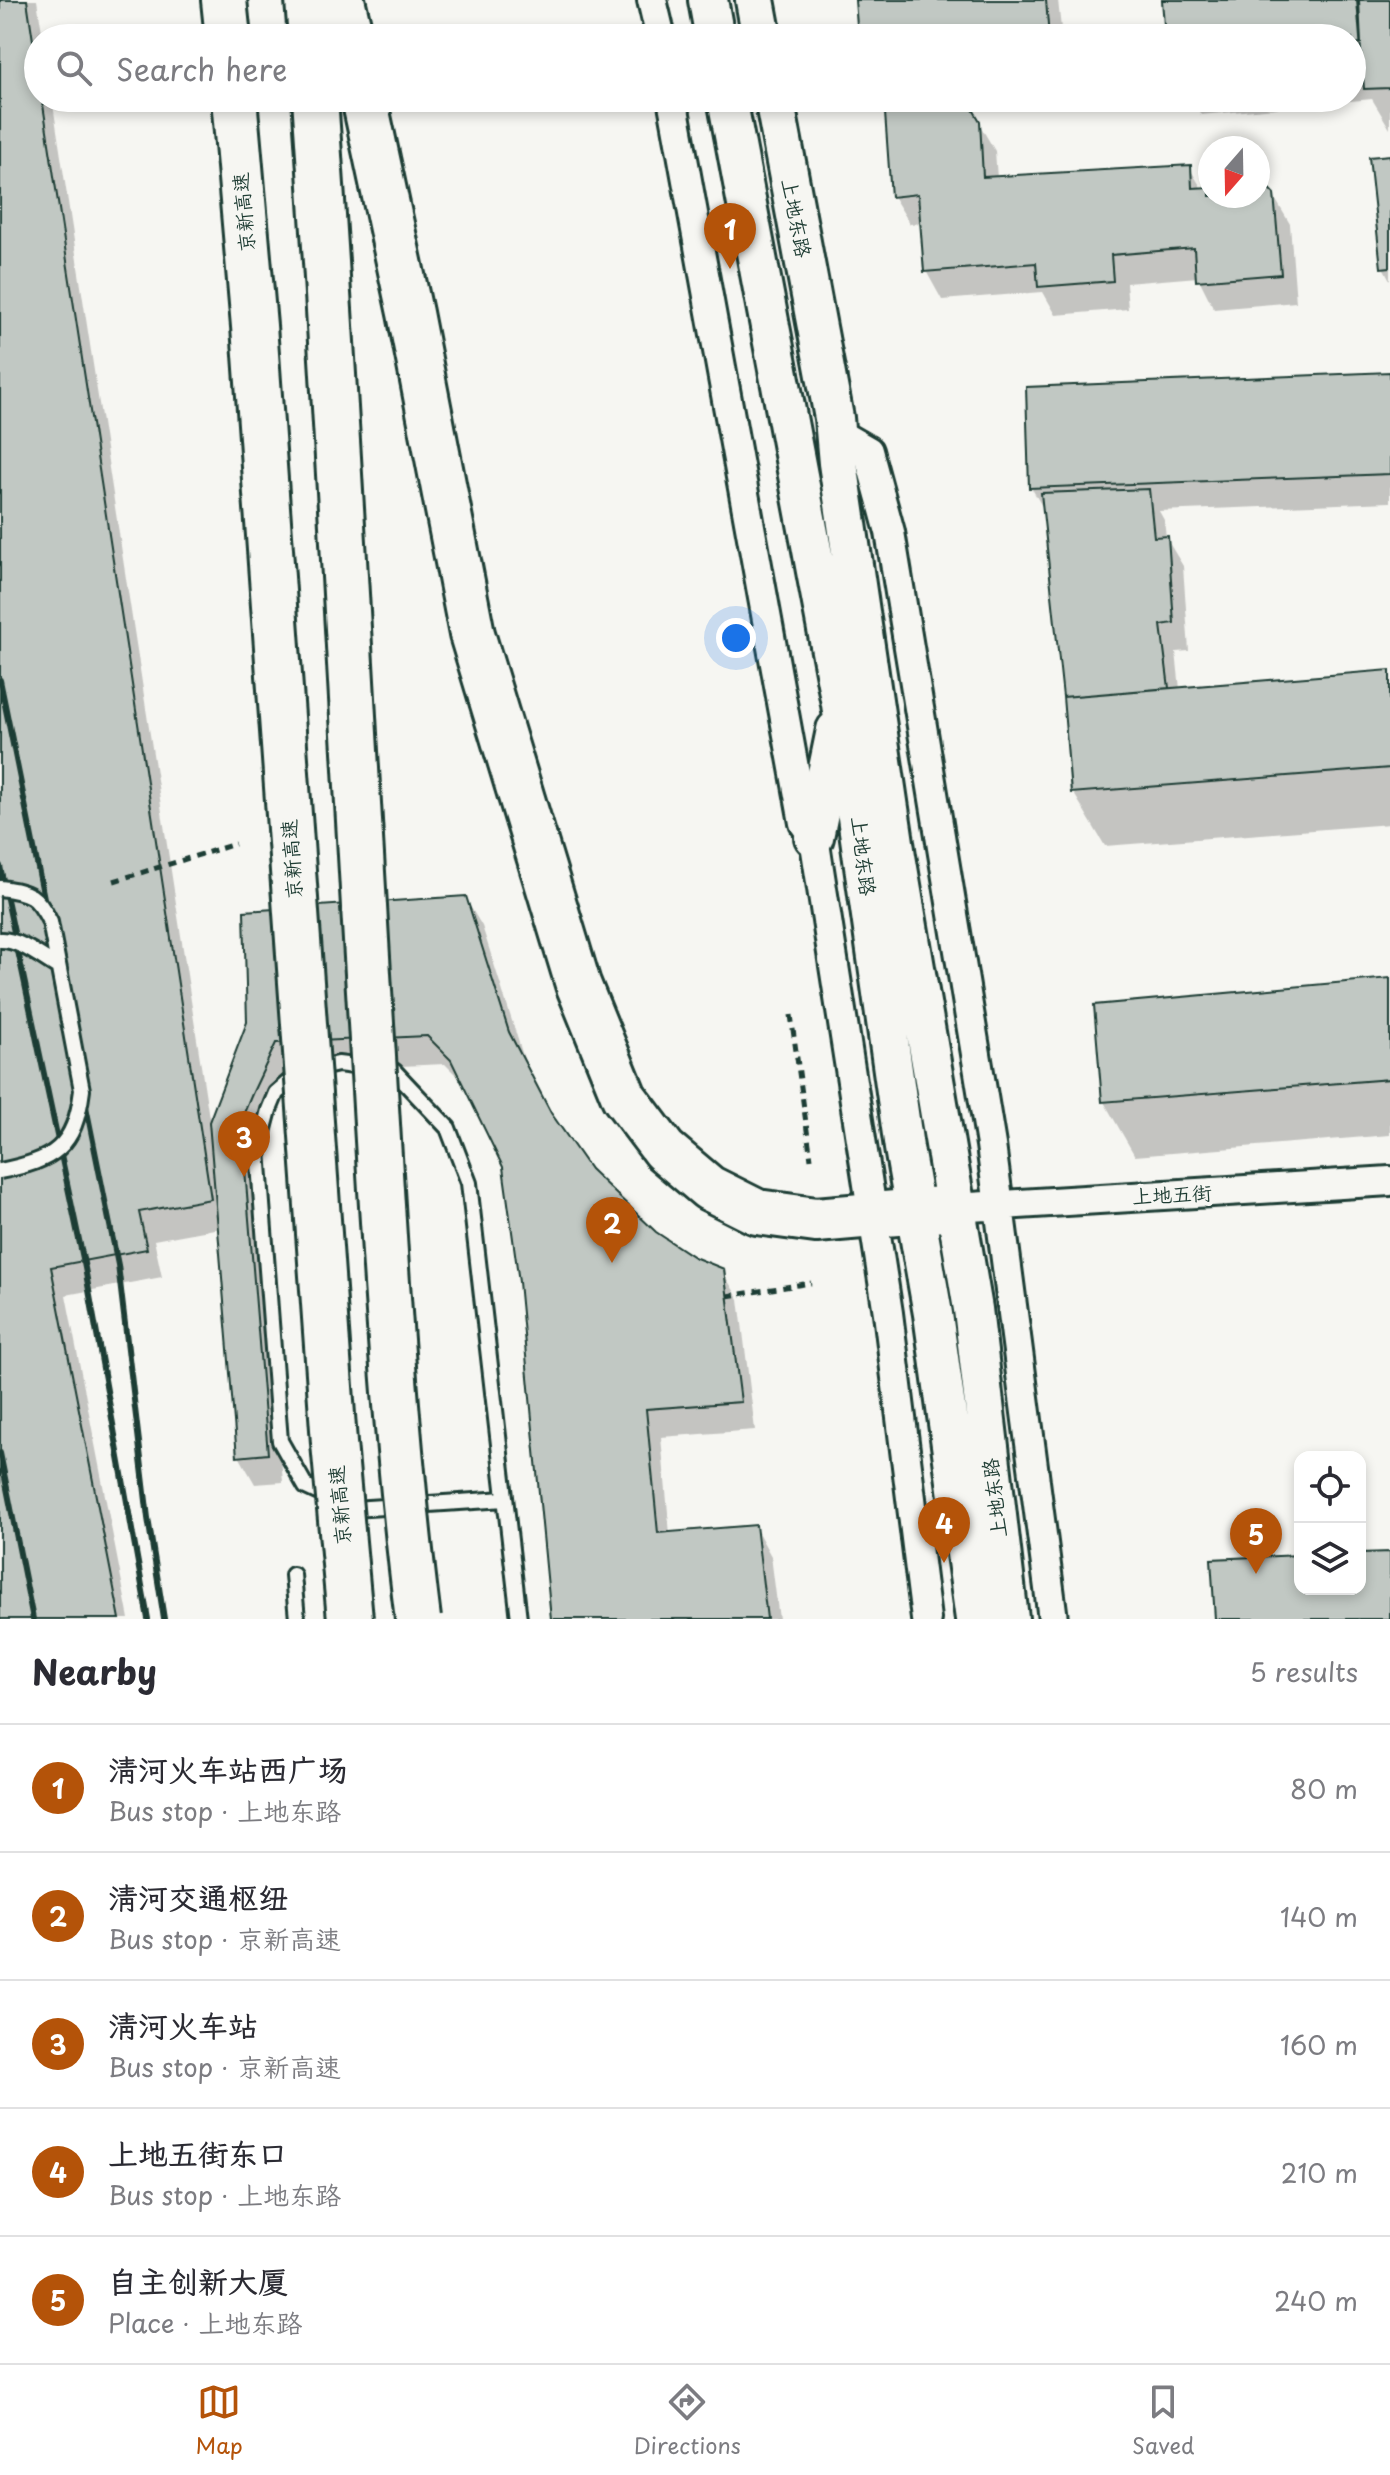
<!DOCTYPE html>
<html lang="en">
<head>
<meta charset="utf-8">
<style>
	body { margin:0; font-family:"Playpen Sans","LXGW WenKai TC",sans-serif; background:#f7f7f7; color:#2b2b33 }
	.controls { position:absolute; right:24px; bottom:24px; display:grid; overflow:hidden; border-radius:16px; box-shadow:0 4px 12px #0003 }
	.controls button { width:72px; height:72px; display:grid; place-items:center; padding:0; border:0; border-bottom:2px solid #e1e1e2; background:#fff; color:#2b2b33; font:40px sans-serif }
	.compass { position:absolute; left:1198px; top:136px; width:72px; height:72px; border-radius:50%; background:#fff; box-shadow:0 4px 12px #0003; rotate:200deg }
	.you { position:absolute; left:736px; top:638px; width:28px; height:28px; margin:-20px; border:6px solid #fff; border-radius:50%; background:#1a73e8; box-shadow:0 0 0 12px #1a73e833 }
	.badge { display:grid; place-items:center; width:52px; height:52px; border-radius:50%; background:#b45309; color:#fff; font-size:26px; font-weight:700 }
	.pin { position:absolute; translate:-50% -66px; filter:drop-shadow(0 2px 4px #0008) }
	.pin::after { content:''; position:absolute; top:42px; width:28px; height:24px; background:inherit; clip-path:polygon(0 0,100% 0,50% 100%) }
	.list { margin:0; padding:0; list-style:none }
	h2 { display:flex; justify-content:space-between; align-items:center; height:104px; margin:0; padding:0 32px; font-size:34px }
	h2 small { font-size:26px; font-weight:400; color:#7c7c81 }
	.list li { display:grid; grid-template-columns:52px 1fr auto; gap:24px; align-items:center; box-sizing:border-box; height:128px; padding:0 32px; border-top:2px solid #e1e1e2 }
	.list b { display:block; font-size:30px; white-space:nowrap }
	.list p { margin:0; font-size:26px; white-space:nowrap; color:#7c7c81 }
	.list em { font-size:26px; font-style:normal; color:#7c7c81 }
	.icon { flex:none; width:44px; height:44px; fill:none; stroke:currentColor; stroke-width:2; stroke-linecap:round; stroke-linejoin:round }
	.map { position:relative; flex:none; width:1390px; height:1619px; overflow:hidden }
	.search { position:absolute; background:#fff; box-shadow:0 4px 12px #0003; left:24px; right:24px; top:24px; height:88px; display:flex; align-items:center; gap:20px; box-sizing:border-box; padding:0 28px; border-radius:44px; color:#7c7c81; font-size:30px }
	.sheet { height:744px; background:#fff }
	nav { display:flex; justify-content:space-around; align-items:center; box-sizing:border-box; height:112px; border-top:2px solid #e1e1e2; background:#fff; font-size:22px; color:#7c7c81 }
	nav a { display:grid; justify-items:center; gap:4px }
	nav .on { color:#b45309 }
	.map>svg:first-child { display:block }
	.shadow { fill:#0003 }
	.building { fill:#c1c8c3; stroke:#1f3d34; stroke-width:2 }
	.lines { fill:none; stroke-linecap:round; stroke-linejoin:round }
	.lane-casing { stroke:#1f3d34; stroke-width:20 }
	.street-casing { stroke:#1f3d34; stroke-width:34 }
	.secondary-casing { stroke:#1f3d34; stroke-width:44 }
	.highway-casing { stroke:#1f3d34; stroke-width:50 }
	.path { stroke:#1f3d34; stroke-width:5; stroke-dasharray:8 6; stroke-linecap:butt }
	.lane { stroke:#f6f6f2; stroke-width:14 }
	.street { stroke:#f6f6f2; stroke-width:28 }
	.secondary { stroke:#f6f6f2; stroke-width:38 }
	.highway { stroke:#f6f6f2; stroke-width:44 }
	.rail { stroke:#1f3d34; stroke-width:6 }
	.lane-bridge-casing { stroke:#1f3d34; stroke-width:20; stroke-linecap:butt }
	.highway-bridge-casing { stroke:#1f3d34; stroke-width:50; stroke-linecap:butt }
	.lane-bridge { stroke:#f6f6f2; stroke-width:14 }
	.highway-bridge { stroke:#f6f6f2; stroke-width:44 }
	.labels { text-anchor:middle; stroke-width:8; stroke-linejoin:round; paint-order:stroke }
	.street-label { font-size:20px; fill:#1f3d34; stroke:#f6f6f2 }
</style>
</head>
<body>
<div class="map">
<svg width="1390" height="1619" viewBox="0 0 1390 1619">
	<rect width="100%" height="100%" fill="#f6f6f2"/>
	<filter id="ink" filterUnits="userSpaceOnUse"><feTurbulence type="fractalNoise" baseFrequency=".0125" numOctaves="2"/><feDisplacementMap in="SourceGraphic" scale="16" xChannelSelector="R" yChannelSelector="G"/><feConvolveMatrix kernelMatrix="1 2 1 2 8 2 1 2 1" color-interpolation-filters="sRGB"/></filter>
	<g filter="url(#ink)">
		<path class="shadow" d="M0,0H37L43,38H38V98H52L210,1124L249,1022L465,898L482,926L525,1062L556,1124L589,1170L654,1234L693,1259L722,1271L739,1299L755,1430L661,1437L670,1534L755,1527L771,1556L779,1619H553L521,1282L505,1166L464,1083L445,1064L292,1071L256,1150L283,1482L255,1484L239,1456L220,1228L154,1240L162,1277L66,1295L129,1619H0Z
			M857,0H1058L1062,38H860Z
			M1164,0H1390V129L1372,99L1201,115L1191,98H1352V38H1167Z
			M970,108L995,151L997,178L1189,167L1202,189H1210V196H1258V182L1273,195L1290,224L1296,302L1214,309L1198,277L1126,283L1128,309L1056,315L1043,292L942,300L926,271L922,223L910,224L893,196Z
			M1390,157V280L1383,267Z
			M1390,374V502L1159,511L1164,520L1166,538L1183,566L1189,651L1176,652L1180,689L1390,672V824L1105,846L1073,792L1044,510L1031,487Z
			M1390,980V1135L1135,1156L1104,1102Z"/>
		<path class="building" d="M0,0H27L38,74V98H42L211,1199L139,1212L147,1249L51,1267L120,1619H0Z
			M855,0H1046L1049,38H858Z
			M1162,0H1359L1361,43L1352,44V38H1165Z
			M1357,0H1390V88L1364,89Z
			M971,106L980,121L983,177L1191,165L1192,188L1210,187V196H1258V180L1260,179L1274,194L1281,274L1196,281L1194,248L1111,255L1113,281L1038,287L1036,263L924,272L918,194L891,197L885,113Z
			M1390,155V267L1381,268L1369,157Z
			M1390,372V474L1029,488L1026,387Z
			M1149,489L1154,537L1168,536L1174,623L1161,625L1169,688L1063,697L1041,493Z
			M1390,670V768L1071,793L1063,697Z
			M466,896L509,1032L551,1113L590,1169L656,1232L694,1257L724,1269L741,1402L646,1409L658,1533L756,1525L767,1619H551L519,1282L503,1167L451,1060L427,1036L276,1043L252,1094L241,1120L268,1454L237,1457L209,1122L247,1022L244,911Z
			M1390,978V1079L1102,1102L1094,1005Z
			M1390,1552V1619H1215L1211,1559L1300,1555V1589H1360V1553Z"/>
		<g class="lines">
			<g class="lane-casing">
				<path id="lane" d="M505,1499L353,1509L306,1487L280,1441L258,1151L269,1110L276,1093L299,1073L338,1064L394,1071L448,1128L469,1183L519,1619
					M293,1575L297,1619"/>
			</g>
			<g class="street-casing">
				<path id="street" d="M652,0L661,38
					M672,98L804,823L814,837L888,1313L926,1619
					M835,432L868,451L890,532L991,1145L1053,1619
					M954,1208L1390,1181"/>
			</g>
			<g class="secondary-casing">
				<path id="secondary" d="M708,0L715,38
					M755,0L762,38
					M727,98L841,704L904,1148L933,1314L975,1619
					M774,98L834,418L838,463L896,856L973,1309L1009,1619
					M814,837L836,730"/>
			</g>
			<g class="highway-casing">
				<path id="highway" d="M224,0L228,38
					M308,0L311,38
					M342,0L351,38
					M364,98L410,313L472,634L578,984L624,1097L664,1150L709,1188L757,1212L816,1220L954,1208"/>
			</g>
			<path class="path" d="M114,881L235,844
				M791,1015L811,1159
				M727,1296L811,1283"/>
			<use href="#lane" class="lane"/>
			<use href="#street" class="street"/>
			<use href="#secondary" class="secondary"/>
			<use href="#highway" class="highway"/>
			<path class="rail" d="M0,680L118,1265L148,1518L164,1619
				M0,866L85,1268L148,1619
				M0,1453L33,1619"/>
			<g class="lane-bridge-casing">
				<path id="lane-bridge" d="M0,888C30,892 37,895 50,922L82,1090C75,1148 54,1160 0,1171
					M0,940C19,939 41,957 58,967"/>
			</g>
			<g class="highway-bridge-casing">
				<path id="highway-bridge" d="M234,98L254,326L334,1443L350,1619
					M315,98C337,406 352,715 371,1023C383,1222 393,1421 418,1619"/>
			</g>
			<use href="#lane-bridge" class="lane-bridge"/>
			<use href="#highway-bridge" class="highway-bridge"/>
		</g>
	</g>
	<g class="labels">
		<g class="street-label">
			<text transform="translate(244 212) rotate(-95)" y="7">京新高速</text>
			<text transform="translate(796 218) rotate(79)" y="7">上地东路</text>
			<text transform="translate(863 856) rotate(83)" y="7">上地东路</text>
			<text transform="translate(292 859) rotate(-94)" y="7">京新高速</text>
			<text transform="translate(1172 1195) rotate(-3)" y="7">上地五街</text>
			<text transform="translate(995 1498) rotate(-97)" y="7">上地东路</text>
			<text transform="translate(340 1505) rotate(-95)" y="7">京新高速</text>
		</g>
	</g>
</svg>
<div class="controls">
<button><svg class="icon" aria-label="locate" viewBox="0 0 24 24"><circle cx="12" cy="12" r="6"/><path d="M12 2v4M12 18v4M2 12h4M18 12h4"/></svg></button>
<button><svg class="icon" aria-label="layers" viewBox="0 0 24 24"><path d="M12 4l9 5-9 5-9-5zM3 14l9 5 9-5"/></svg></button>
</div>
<svg class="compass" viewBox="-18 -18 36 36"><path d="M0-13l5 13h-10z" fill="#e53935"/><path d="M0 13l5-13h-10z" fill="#7c7c81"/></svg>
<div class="you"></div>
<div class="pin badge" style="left:730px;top:269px">1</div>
<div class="pin badge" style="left:612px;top:1263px">2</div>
<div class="pin badge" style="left:244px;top:1177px">3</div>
<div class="pin badge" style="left:944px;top:1563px">4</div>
<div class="pin badge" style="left:1256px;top:1574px">5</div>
<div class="search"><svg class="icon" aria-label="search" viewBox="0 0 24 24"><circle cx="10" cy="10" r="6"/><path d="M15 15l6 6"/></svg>Search here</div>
</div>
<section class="sheet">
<h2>Nearby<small>5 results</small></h2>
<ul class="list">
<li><span class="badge">1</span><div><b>清河火车站西广场</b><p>Bus stop · 上地东路</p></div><em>80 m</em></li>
<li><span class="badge">2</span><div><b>清河交通枢纽</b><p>Bus stop · 京新高速</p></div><em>140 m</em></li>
<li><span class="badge">3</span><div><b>清河火车站</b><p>Bus stop · 京新高速</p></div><em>160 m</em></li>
<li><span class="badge">4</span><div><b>上地五街东口</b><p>Bus stop · 上地东路</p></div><em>210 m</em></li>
<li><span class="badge">5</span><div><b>自主创新大厦</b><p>Place · 上地东路</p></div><em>240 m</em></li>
</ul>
</section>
<nav>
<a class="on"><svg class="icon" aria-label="map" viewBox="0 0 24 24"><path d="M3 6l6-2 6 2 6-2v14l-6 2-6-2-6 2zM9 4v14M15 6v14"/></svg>Map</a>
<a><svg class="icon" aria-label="directions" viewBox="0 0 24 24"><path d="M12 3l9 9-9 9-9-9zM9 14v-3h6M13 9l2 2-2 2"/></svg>Directions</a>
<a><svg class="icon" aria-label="saved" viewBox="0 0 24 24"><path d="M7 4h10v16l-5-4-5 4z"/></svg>Saved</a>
</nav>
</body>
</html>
